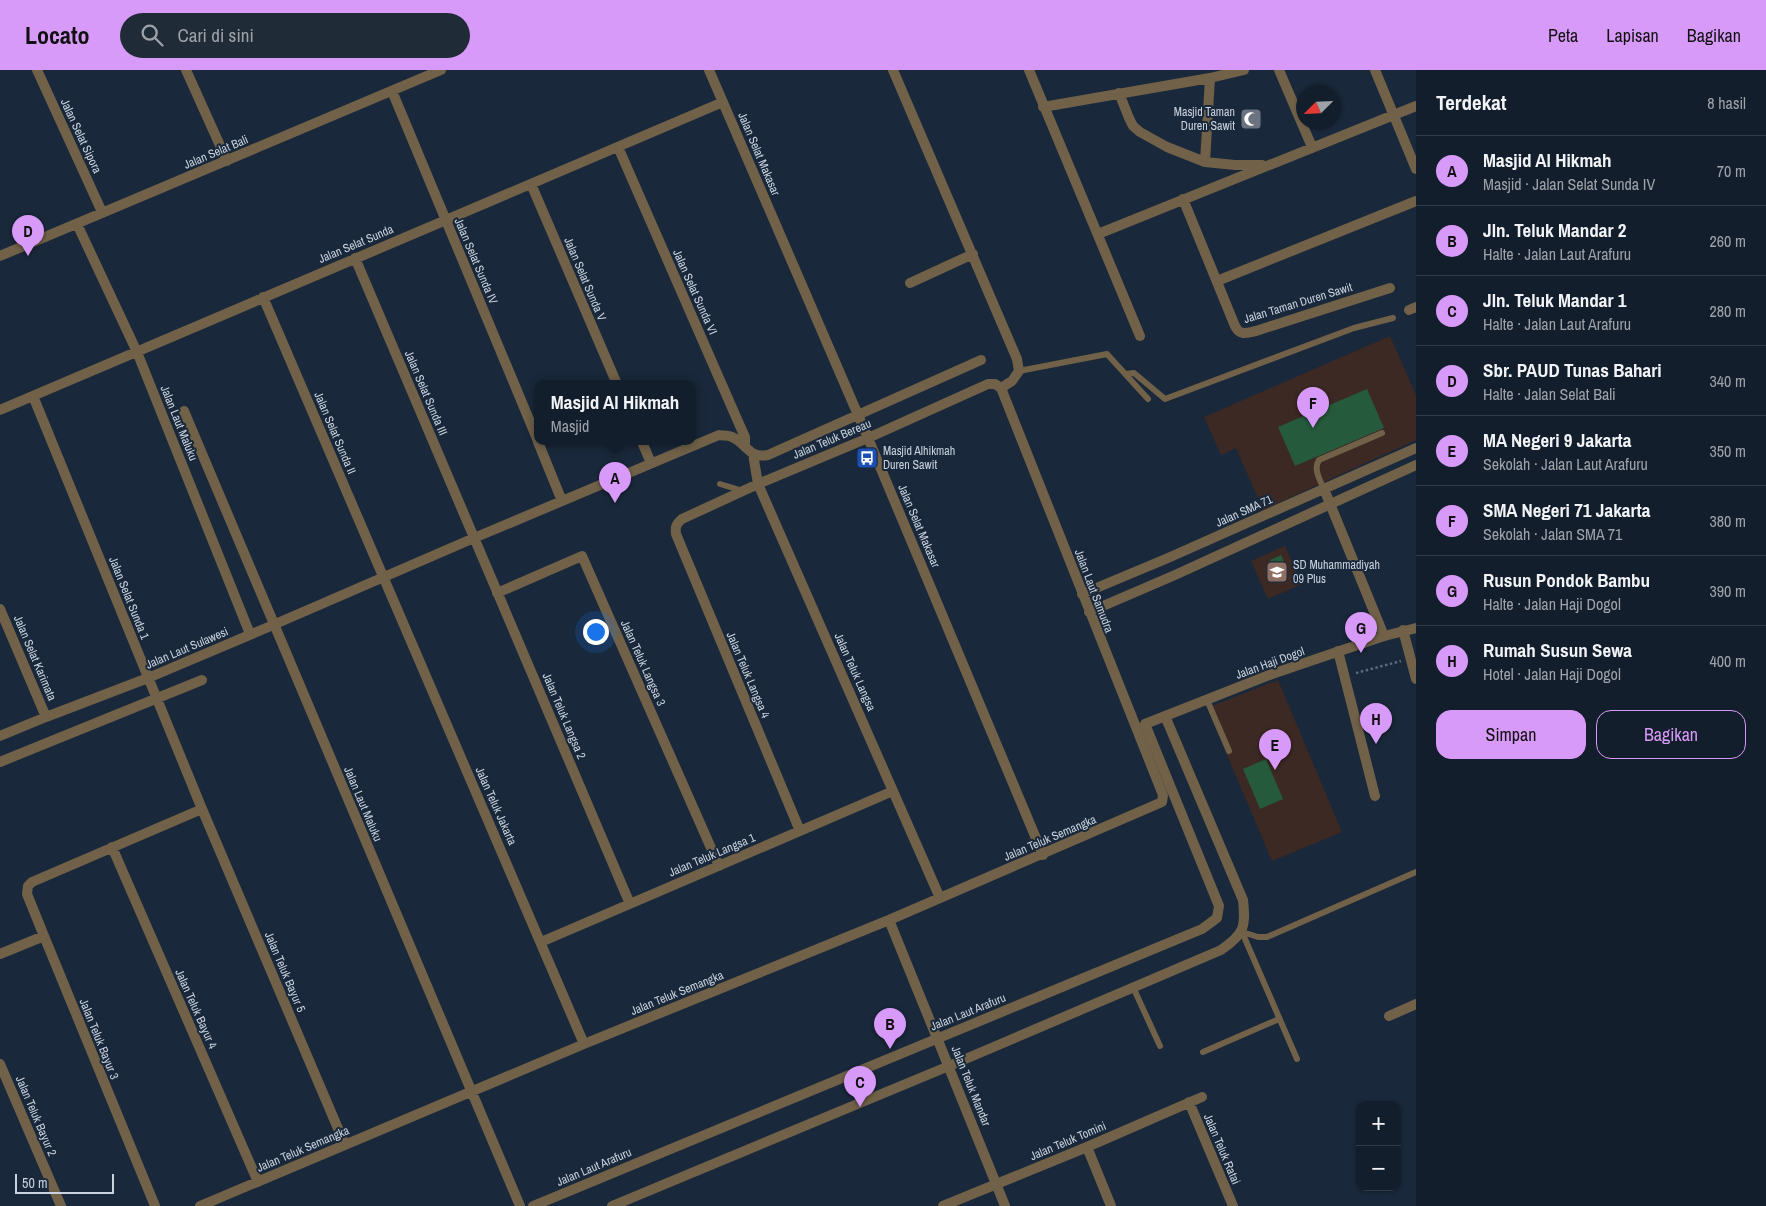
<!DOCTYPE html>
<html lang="id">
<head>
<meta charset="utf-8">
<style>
	body { margin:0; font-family:"Archivo Narrow",sans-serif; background:#202b38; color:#f1f3f6 }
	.controls { position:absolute; right:15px; bottom:15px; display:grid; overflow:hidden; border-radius:10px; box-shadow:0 1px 4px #0004 }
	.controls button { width:45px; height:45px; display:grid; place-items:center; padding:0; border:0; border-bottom:1px solid #323c48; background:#131e2c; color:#f1f3f6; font:25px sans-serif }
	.compass { position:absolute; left:1296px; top:15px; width:45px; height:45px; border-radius:50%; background:#131e2c; box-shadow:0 1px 4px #0004; rotate:246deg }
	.scale { position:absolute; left:15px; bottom:12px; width:99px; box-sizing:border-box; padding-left:5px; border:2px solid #c9d2de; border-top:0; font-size:14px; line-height:18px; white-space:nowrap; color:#c9d2de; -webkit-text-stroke:4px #19283a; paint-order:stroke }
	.you { position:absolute; left:595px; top:561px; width:18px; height:18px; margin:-12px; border:4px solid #fff; border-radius:50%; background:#1a73e8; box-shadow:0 0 0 8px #1a73e833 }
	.badge { display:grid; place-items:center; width:32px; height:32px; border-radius:50%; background:#d89af8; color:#111; font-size:16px; font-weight:700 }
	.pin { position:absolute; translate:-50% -41px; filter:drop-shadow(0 1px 2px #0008) }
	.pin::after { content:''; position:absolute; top:26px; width:18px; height:15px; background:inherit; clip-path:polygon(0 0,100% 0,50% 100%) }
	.popup { position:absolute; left:534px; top:310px; width:162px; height:65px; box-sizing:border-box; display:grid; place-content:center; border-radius:10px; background:#131e2c; filter:drop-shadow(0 1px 4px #0005); font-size:16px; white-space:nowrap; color:#9da2a9 }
	.popup b { font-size:19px; color:#f1f3f6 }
	.popup::after { content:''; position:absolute; left:50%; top:100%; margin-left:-10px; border:10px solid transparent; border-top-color:#131e2c }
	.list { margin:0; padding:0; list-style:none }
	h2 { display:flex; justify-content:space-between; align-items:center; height:65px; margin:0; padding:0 20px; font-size:21px }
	h2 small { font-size:16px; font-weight:400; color:#9da2a9 }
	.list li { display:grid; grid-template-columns:32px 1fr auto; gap:15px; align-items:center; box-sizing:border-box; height:70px; padding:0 20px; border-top:1px solid #323c48 }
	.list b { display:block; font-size:19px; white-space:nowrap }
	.list p { margin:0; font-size:16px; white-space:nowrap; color:#9da2a9 }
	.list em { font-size:16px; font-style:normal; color:#9da2a9 }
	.actions { display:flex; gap:10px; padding:15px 20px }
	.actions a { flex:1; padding:11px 0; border:1px solid #d89af8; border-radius:15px; text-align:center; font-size:18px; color:#d89af8 }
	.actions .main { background:#d89af8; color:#111 }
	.icon { flex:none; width:28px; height:28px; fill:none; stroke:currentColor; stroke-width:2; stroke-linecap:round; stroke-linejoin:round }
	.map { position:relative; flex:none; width:1416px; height:1136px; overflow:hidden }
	header { display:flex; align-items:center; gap:30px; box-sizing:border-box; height:70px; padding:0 25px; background:#d89af8; color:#111 }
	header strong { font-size:24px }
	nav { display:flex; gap:28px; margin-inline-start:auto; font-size:18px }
	.search { width:350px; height:45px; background:#202b38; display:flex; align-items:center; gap:12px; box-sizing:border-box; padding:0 18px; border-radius:28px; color:#9da2a9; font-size:19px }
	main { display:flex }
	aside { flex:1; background:#131e2c }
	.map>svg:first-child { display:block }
	.education { fill:#3c2924 }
	.green { fill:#265a3c }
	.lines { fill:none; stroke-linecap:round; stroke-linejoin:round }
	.path { stroke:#5d6a7a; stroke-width:2.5; stroke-dasharray:2.5 2.5; stroke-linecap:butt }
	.service { stroke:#706148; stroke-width:6 }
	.minor { stroke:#706148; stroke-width:10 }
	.tertiary { stroke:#706148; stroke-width:10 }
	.labels { text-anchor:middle; stroke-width:4; stroke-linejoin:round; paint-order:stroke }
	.poi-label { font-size:12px; fill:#c9d2de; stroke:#19283a; text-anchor:start }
	.street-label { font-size:12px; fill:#c9d2de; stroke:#19283a }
</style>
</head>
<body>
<header>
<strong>Locato</strong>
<div class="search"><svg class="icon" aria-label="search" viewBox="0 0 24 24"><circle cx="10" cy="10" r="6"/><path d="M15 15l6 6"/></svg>Cari di sini</div>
<nav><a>Peta</a><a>Lapisan</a><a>Bagikan</a></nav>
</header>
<main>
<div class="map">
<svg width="1416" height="1136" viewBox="0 0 1416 1136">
	<rect width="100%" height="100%" fill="#19283a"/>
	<path class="education" d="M1390,266L1416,325V370L1263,440L1236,378L1221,385L1204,347Z
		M1285,476L1302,514L1268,529L1251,491Z
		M1278,610L1342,762L1272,791L1207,638Z"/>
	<path class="green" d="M1367,319L1384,358L1295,396L1278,357Z
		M1281,485L1287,499L1276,505L1270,490Z
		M1266,689L1283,729L1260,739L1243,699Z"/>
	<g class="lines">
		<path class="path" d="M1356,603L1401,591"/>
		<path class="service" d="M1019,301L1107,284L1148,329
			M1126,304L1134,303L1165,329L1354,258L1393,248
			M720,414L743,421
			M1324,419C1320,410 1313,399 1319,390L1382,363
			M1207,630L1229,681
			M1242,862L1258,867H1267L1416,802
			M1242,862L1297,989
			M1133,917L1160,976
			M1203,982L1279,949"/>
		<path class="minor" d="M37,0L102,142
			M186,0L227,91
			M709,0L868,368L1043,785
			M893,0L1017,289L1019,301L1012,311L1001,318
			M1029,0L1140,266
			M1279,0L1312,77
			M1375,0L1416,99
			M392,21L538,371
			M1119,23L1129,48L1133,56L1140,62L1167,77L1205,92L1235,95H1262
			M1043,37L1210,8L1244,0
			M618,77L740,356L745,367V377
			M1205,92L1210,8
			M531,114L617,314
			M1183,129L1235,256C1240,266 1246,263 1256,261L1390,218
			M77,154L137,282L250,564
			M1098,164L1416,36
			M0,186L441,0
			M355,188L630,834
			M1217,211L1416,131
			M910,213L973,184
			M263,227C370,477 479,725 584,974
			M1409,240L1416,237
			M33,326L202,739L345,1075
			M0,340L723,32
			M184,341L520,1136
			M538,372L562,431
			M642,372L651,393
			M753,384L758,414L940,828
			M1324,419L1384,566
			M497,523L582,486L719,796
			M1082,524L1168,488L1416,378
			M0,539L46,647
			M1089,542L1175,505L1416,395
			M1403,560L1416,609
			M1338,581L1375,726
			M0,666L46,647L148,608L273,555L474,468L719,365C723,366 728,365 732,367C747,373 748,389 768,385L981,290
			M0,692L202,610
			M800,761L676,464C675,457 676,454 682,449L758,414L868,368L988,314H995L1001,318
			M112,777L258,1112
			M889,850L937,968
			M541,872L893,721
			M0,884L44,866
			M1389,946L1416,934
			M0,994L61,1136
			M1189,1032L1233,1136
			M1087,1077L1111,1136
			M155,1136L44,866L27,824L28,816L32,812L202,739
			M200,1136L584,974L889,850L1162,732L1163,725L1001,318
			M943,1136L1087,1077L1202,1027"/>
		<path class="tertiary" d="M937,968L1005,1136
			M533,1136L1202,859L1217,848L1219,836L1145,654L1272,604L1384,566L1416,558
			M612,1136L949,996L1221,880C1244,864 1246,858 1243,830L1165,646"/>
	</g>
	<defs>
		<g id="mosque-square" transform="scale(1.125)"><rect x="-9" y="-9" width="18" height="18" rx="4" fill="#6b7280" stroke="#19283a"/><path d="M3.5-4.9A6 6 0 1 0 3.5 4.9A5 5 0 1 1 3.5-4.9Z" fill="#fff"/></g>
		<g id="bus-square" transform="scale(1.125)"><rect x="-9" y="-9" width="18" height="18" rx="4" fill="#1a4fb4" stroke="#19283a"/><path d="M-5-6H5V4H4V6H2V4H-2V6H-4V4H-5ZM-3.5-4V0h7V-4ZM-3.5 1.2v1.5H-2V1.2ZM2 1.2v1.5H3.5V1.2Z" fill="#fff"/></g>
		<g id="school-square" transform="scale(1.125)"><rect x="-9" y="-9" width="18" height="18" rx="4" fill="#8d6e63" stroke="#19283a"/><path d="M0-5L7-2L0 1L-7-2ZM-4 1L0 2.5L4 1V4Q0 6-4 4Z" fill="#fff"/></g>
	</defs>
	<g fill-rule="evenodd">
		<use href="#mosque-square" x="1251" y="49"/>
		<use href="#bus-square" x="867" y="388"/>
		<use href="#school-square" x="1277" y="502"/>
	</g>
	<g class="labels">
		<g class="poi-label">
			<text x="1235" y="46" text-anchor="end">Masjid Taman<tspan x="1235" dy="14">Duren Sawit</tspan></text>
			<text x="883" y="385">Masjid Alhikmah<tspan x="883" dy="14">Duren Sawit</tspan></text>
			<text x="1293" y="499">SD Muhammadiyah<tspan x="1293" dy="14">09 Plus</tspan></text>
		</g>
		<g class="street-label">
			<text transform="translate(81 66) rotate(65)" y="4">Jalan Selat Sipora</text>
			<text transform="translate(216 82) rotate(-23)" y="4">Jalan Selat Bali</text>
			<text transform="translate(759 84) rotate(67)" y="4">Jalan Selat Makasar</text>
			<text transform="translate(356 174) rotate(-23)" y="4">Jalan Selat Sunda</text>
			<text transform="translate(476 191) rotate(67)" y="4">Jalan Selat Sunda IV</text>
			<text transform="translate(585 209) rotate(67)" y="4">Jalan Selat Sunda V</text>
			<text transform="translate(695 222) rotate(66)" y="4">Jalan Selat Sunda VI</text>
			<text transform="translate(1298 233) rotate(-17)" y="4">Jalan Taman Duren Sawit</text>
			<text transform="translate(426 323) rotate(67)" y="4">Jalan Selat Sunda III</text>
			<text transform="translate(179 353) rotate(68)" y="4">Jalan Laut Maluku</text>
			<text transform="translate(335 363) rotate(67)" y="4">Jalan Selat Sunda II</text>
			<text transform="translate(832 369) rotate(-23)" y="4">Jalan Teluk Bereau</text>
			<text transform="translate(1244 441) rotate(-24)" y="4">Jalan SMA 71</text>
			<text transform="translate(919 456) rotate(67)" y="4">Jalan Selat Makasar</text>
			<text transform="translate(1094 521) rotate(69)" y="4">Jalan Laut Samudra</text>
			<text transform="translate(129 528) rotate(68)" y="4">Jalan Selat Sunda 1</text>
			<text transform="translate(187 578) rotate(-23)" y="4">Jalan Laut Sulawesi</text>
			<text transform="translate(35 588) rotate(67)" y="4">Jalan Selat Karimata</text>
			<text transform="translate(643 593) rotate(66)" y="4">Jalan Teluk Langsa 3</text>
			<text transform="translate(1270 593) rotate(-20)" y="4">Jalan Haji Dogol</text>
			<text transform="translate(855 602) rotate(66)" y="4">Jalan Teluk Langsa</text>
			<text transform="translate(748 605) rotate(67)" y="4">Jalan Teluk Langsa 4</text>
			<text transform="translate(564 646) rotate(67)" y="4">Jalan Teluk Langsa 2</text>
			<text transform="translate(363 734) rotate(67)" y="4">Jalan Laut Maluku</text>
			<text transform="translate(496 736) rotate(66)" y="4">Jalan Teluk Jakarta</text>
			<text transform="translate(1050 768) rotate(-23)" y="4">Jalan Teluk Semangka</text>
			<text transform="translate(712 785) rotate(-23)" y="4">Jalan Teluk Langsa 1</text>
			<text transform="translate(285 902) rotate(67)" y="4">Jalan Teluk Bayur 5</text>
			<text transform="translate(677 923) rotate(-22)" y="4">Jalan Teluk Semangka</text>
			<text transform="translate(196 939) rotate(66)" y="4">Jalan Teluk Bayur 4</text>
			<text transform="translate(968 942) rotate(-22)" y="4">Jalan Laut Arafuru</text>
			<text transform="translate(99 969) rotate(68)" y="4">Jalan Teluk Bayur 3</text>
			<text transform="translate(971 1016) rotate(68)" y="4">Jalan Teluk Mandar</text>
			<text transform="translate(36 1046) rotate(67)" y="4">Jalan Teluk Bayur 2</text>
			<text transform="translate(1068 1071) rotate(-23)" y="4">Jalan Teluk Tomini</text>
			<text transform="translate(303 1079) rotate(-23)" y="4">Jalan Teluk Semangka</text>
			<text transform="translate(1222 1079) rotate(67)" y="4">Jalan Teluk Ratai</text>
			<text transform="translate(594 1097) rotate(-23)" y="4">Jalan Laut Arafuru</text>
		</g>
	</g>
</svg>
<div class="controls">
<button>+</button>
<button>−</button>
</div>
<svg class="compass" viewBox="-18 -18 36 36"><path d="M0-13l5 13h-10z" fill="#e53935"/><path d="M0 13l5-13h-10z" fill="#9da2a9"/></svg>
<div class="scale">50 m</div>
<div class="you"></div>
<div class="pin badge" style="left:615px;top:433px">A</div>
<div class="popup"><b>Masjid Al Hikmah</b>Masjid</div>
<div class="pin badge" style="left:890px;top:979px">B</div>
<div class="pin badge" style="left:860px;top:1037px">C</div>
<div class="pin badge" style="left:28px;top:186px">D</div>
<div class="pin badge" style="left:1275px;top:700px">E</div>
<div class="pin badge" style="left:1313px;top:358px">F</div>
<div class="pin badge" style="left:1361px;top:583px">G</div>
<div class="pin badge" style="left:1376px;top:674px">H</div>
</div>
<aside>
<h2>Terdekat<small>8 hasil</small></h2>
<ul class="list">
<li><span class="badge">A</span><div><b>Masjid Al Hikmah</b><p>Masjid · Jalan Selat Sunda IV</p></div><em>70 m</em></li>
<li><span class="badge">B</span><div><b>Jln. Teluk Mandar 2</b><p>Halte · Jalan Laut Arafuru</p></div><em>260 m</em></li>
<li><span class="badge">C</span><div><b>Jln. Teluk Mandar 1</b><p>Halte · Jalan Laut Arafuru</p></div><em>280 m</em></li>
<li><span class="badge">D</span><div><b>Sbr. PAUD Tunas Bahari</b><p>Halte · Jalan Selat Bali</p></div><em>340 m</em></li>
<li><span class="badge">E</span><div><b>MA Negeri 9 Jakarta</b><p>Sekolah · Jalan Laut Arafuru</p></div><em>350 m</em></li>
<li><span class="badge">F</span><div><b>SMA Negeri 71 Jakarta</b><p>Sekolah · Jalan SMA 71</p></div><em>380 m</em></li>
<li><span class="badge">G</span><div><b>Rusun Pondok Bambu</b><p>Halte · Jalan Haji Dogol</p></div><em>390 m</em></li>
<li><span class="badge">H</span><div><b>Rumah Susun Sewa</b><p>Hotel · Jalan Haji Dogol</p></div><em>400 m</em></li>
</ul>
<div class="actions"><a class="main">Simpan</a><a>Bagikan</a></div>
</aside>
</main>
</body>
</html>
